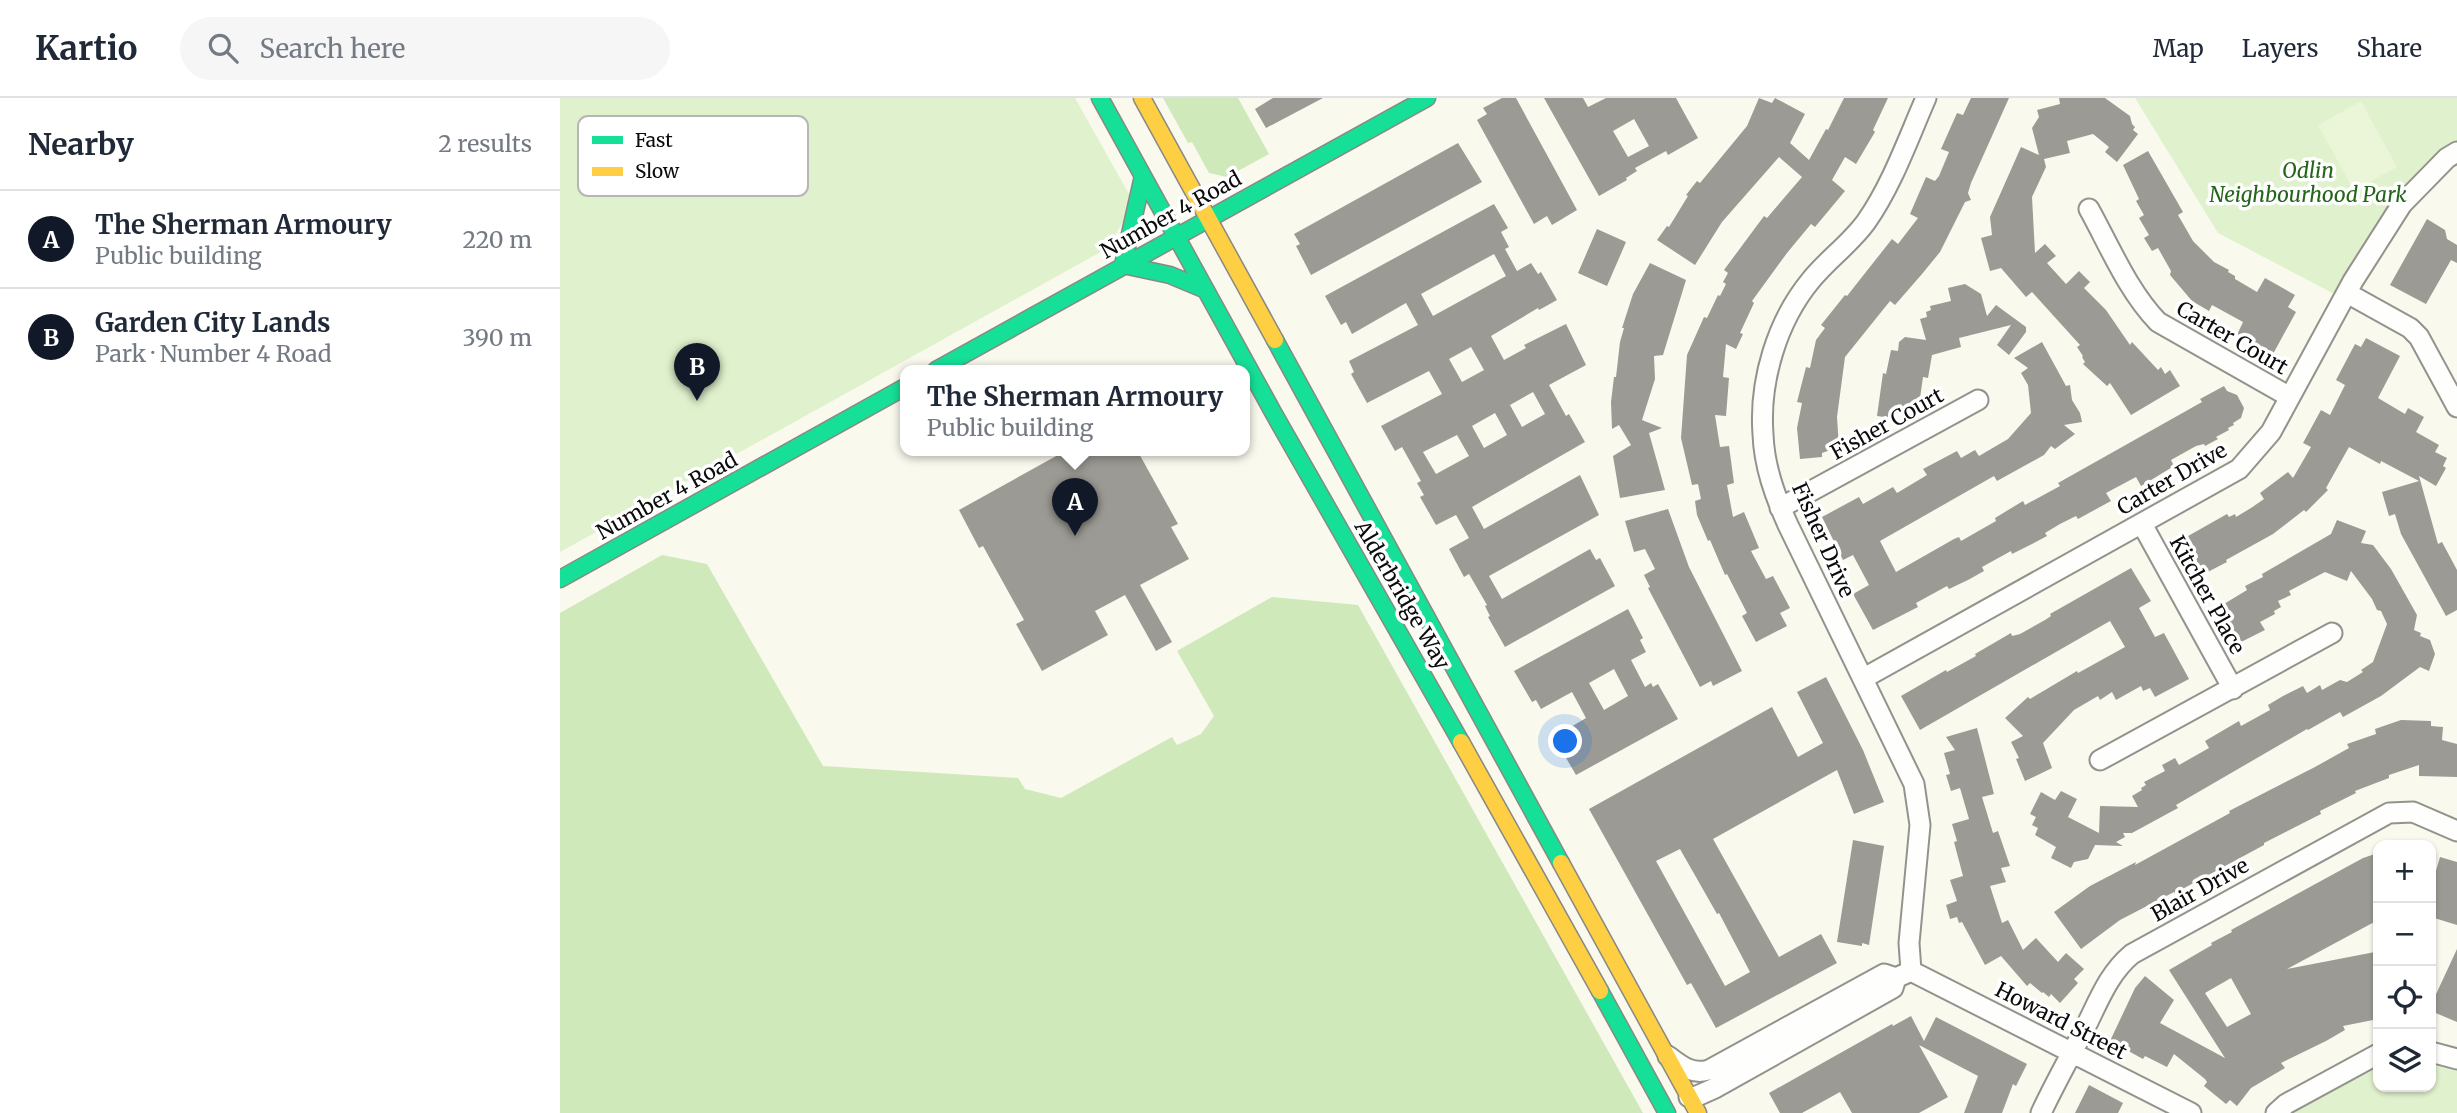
<!DOCTYPE html>
<html lang="en">
<head>
<meta charset="utf-8">
<style>
	body { margin:0; font-family:Merriweather,serif; background:#f6f6f7; color:#1f2937 }
	.controls { position:absolute; right:21px; bottom:21px; display:grid; overflow:hidden; border-radius:14px; box-shadow:0 2px 5px #0004 }
	.controls button { width:63px; height:63px; display:grid; place-items:center; padding:0; border:0; border-bottom:2px solid #e0e1e3; background:#fff; color:#1f2937; font:35px sans-serif }
	.you { position:absolute; left:1006px; top:644px; width:24px; height:24px; margin:-18px; border:5px solid #fff; border-radius:50%; background:#1a73e8; box-shadow:0 0 0 10px #1a73e833 }
	.badge { display:grid; place-items:center; width:46px; height:46px; border-radius:50%; background:#111827; color:#fff; font-size:23px; font-weight:700 }
	.pin { position:absolute; translate:-50% -58px; filter:drop-shadow(0 2px 4px #0008) }
	.pin::after { content:''; position:absolute; top:37px; width:24px; height:21px; background:inherit; clip-path:polygon(0 0,100% 0,50% 100%) }
	.popup { position:absolute; left:340px; top:267px; width:350px; height:91px; box-sizing:border-box; display:grid; place-content:center; border-radius:14px; background:#fff; filter:drop-shadow(0 2px 5px #0005); font-size:23px; white-space:nowrap; color:#747a83 }
	.popup b { font-size:26px; color:#1f2937 }
	.popup::after { content:''; position:absolute; left:50%; top:100%; margin-left:-14px; border:14px solid transparent; border-top-color:#fff }
	.list { margin:0; padding:0; list-style:none }
	h2 { display:flex; justify-content:space-between; align-items:center; height:91px; margin:0; padding:0 28px; font-size:30px }
	h2 small { font-size:23px; font-weight:400; color:#747a83 }
	.list li { display:grid; grid-template-columns:46px 1fr auto; gap:21px; align-items:center; box-sizing:border-box; height:98px; padding:0 28px; border-top:2px solid #e0e1e3 }
	.list b { display:block; font-size:26px; white-space:nowrap }
	.list p { margin:0; font-size:23px; white-space:nowrap; color:#747a83 }
	.list em { font-size:23px; font-style:normal; color:#747a83 }
	.icon { flex:none; width:38px; height:38px; fill:none; stroke:currentColor; stroke-width:2; stroke-linecap:round; stroke-linejoin:round }
	.map { position:relative; flex:none; width:1897px; height:1015px; overflow:hidden }
	header { display:flex; align-items:center; gap:42px; box-sizing:border-box; height:98px; padding:0 35px; background:#fff; border-bottom:2px solid #e0e1e3 }
	header strong { font-size:33px }
	nav { display:flex; gap:38px; margin-inline-start:auto; font-size:24px }
	.search { width:490px; height:63px; background:#f6f6f7; display:flex; align-items:center; gap:18px; box-sizing:border-box; padding:0 24px; border-radius:38px; color:#747a83; font-size:26px }
	main { display:flex }
	aside { flex:1; background:#fff }
	.map>svg:first-child { display:block }
	.green { fill:#e0f1cd }
	.forest { fill:#cfe9ba }
	.pitch { fill:#ebf5d7 }
	.building { fill:#9c9a94; fill-rule:evenodd }
	.lines { fill:none; stroke-linecap:round; stroke-linejoin:round }
	.street-casing { stroke:#93928d; stroke-width:23 }
	.fast-casing { stroke:#898984; stroke-width:19 }
	.slow-casing { stroke:#898984; stroke-width:19 }
	.street { stroke:#fefefc; stroke-width:19 }
	.fast { stroke:#16e098; stroke-width:16 }
	.slow { stroke:#ffcf43; stroke-width:16 }
	.labels { text-anchor:middle; stroke-width:7; stroke-linejoin:round; paint-order:stroke }
	.park-label { font-size:21px; font-style:italic; fill:#236519; stroke:#fff }
	.street-label { font-size:21px; fill:#0b0b0b; stroke:#fff }
	.key { fill:#fff; stroke:#b6b6b6; stroke-width:2 }
	.key-label { font-size:19px; fill:#0b0b0b }
</style>
</head>
<body>
<header>
<strong>Kartio</strong>
<div class="search"><svg class="icon" aria-label="search" viewBox="0 0 24 24"><circle cx="10" cy="10" r="6"/><path d="M15 15l6 6"/></svg>Search here</div>
<nav><a>Map</a><a>Layers</a><a>Share</a></nav>
</header>
<main>
<aside>
<h2>Nearby<small>2 results</small></h2>
<ul class="list">
<li><span class="badge">A</span><div><b>The Sherman Armoury</b><p>Public building</p></div><em>220 m</em></li>
<li><span class="badge">B</span><div><b>Garden City Lands</b><p>Park · Number 4 Road</p></div><em>390 m</em></li>
</ul>
</aside>
<div class="map">
<svg width="1897" height="1015" viewBox="0 0 1897 1015">
	<rect width="100%" height="100%" fill="#faf9ee"/>
	<path class="green" d="M0,0H515L569,96L567,118L546,151L0,454Z
		M1575,0H1897V47L1778,198L1658,135Z
		M1871,956L1897,963V1015H1719L1818,959V989H1871Z"/>
	<path class="forest" d="M603,0H678L709,56L667,79L649,75L632,44L628,45Z
		M102,457L147,466L263,668L458,680L465,691L501,700L612,639L617,647L641,636L654,618L617,553L712,499L798,507L1083,1015H0V515Z"/>
	<path class="pitch" d="M1801,3L1837,69L1794,93L1758,27Z"/>
	<path class="building" d="M713,0H763L706,30L695,11Z
		M942,0H956L1017,112L992,127L987,118L974,126L917,22L927,16L923,10Z
		M984,0H1023L1028,9L1046,0H1116L1138,40L1108,57L1106,53L1075,70L1077,73L1066,80L1067,82L1039,98ZM1074,21L1089,48L1068,59L1053,33Z
		M1199,0L1212,5L1215,0L1245,16L1230,45L1249,62L1266,31L1268,32L1284,0H1328L1313,32L1315,34L1296,66L1285,59L1272,82L1285,93L1255,129L1251,126L1227,155L1192,203L1194,205L1180,235L1183,236L1176,251L1166,246L1163,279L1169,280L1166,318L1155,317L1160,349L1169,348L1174,385L1167,387L1173,419L1184,414L1199,450L1191,453L1206,481L1213,478L1230,510L1220,515L1227,528L1196,544L1182,518L1187,515L1167,476L1165,477L1150,442L1148,443L1137,417L1135,403L1141,401L1138,386L1132,387L1121,340L1127,257L1144,219L1147,220L1158,197L1160,198L1166,186L1163,184L1168,175L1164,172L1204,118L1207,120L1242,79L1219,59L1162,124L1135,167L1097,142L1107,128L1109,129L1128,98L1126,97L1137,83L1140,85L1187,28Z
		M1411,0H1449L1411,85L1408,95L1411,102L1405,104L1380,154L1362,176L1335,207L1330,203L1285,259L1277,319L1279,349L1262,355V359L1240,361L1237,330L1242,305L1237,304L1246,269L1250,270L1256,242L1265,230L1261,227L1285,197L1287,198L1332,141L1338,146L1358,120L1350,116L1366,79L1375,83L1379,78L1389,54L1381,51L1397,15L1403,17Z
		M1499,0H1545L1570,18L1572,26L1575,29L1573,32L1578,36L1557,64L1545,54L1549,49L1533,36L1507,43L1510,55L1484,61L1486,69L1472,99L1475,155L1485,146L1496,158L1487,165L1506,186L1519,173L1530,184L1524,190L1546,212L1570,247L1572,244L1598,272L1601,269L1605,276L1610,272L1620,288L1571,317L1550,285L1547,288L1523,266L1525,264L1522,259L1523,258L1517,249L1520,247L1472,194L1466,199L1441,170L1430,173L1421,140L1432,137L1430,119L1461,49L1479,57L1472,30L1479,19L1477,12L1500,6Z
		M898,45L922,84L751,177L736,148L740,146L734,136Z
		M1588,53L1623,114L1618,117L1633,143L1654,164L1669,172L1668,174L1675,178V181L1697,194L1705,180L1735,197L1728,209L1736,214L1713,256L1677,237L1683,224L1652,207L1649,213L1632,203L1610,177L1611,173L1598,150L1592,153L1584,140L1589,137L1579,120L1584,117L1576,103L1579,101L1563,67Z
		M934,106L948,130L941,134L949,149L945,151L957,173L971,165L978,176L981,174L997,202L979,212L978,210L931,238L944,262L966,250L964,247L1006,226L1026,267L989,287L1006,318L1009,316L1025,344L912,409L924,431L1020,377L1039,417L929,478L942,501L1030,451L1036,462L1040,460L1055,488L945,549L928,519L930,518L925,508L927,507L909,476L904,479L889,451L909,440L896,417L876,427L860,399L864,397L857,385L861,383L842,349L835,353L821,328L882,296L869,273L807,305L791,276L794,274L789,263L858,227L846,205L792,236L786,224L781,227L765,198ZM934,156L946,178L873,218L861,196ZM911,249L924,272L902,284L889,261ZM973,294L985,316L962,329L950,307ZM935,315L947,337L924,350L912,328ZM897,337L909,358L876,376L863,354Z
		M1867,121L1885,132L1887,141L1897,147V165L1891,162L1866,206L1830,187Z
		M1037,131L1066,144L1047,188L1018,175Z
		M1090,165L1126,182L1103,257L1094,258L1095,281L1082,322L1102,330L1089,335L1105,392L1060,400L1053,358L1071,347L1059,327L1052,331L1051,304L1054,279H1056L1060,244L1064,230H1062L1073,196Z
		M1405,186L1421,196L1427,218L1436,207L1466,229V234L1449,257L1437,247L1451,227L1399,240L1401,249L1372,257L1368,280L1363,279L1360,300L1331,320L1317,318L1323,275L1326,276L1331,252L1338,253L1339,244L1345,239L1366,242L1360,221L1367,219L1366,214L1371,212L1370,208L1391,203L1388,190Z
		M1806,240L1840,258L1818,300L1845,316L1848,310L1864,319L1856,334L1879,347L1875,354L1887,360L1883,368L1886,370L1876,388L1859,378L1878,446L1882,444L1897,472V512L1886,518L1841,436L1835,416L1829,418L1822,394L1859,383L1821,363L1820,366L1789,349L1766,390L1768,392L1746,414L1744,412L1713,436L1666,462L1667,464L1640,478L1621,442L1667,416L1669,419L1675,416L1676,419L1691,410L1704,401L1700,395L1728,374L1733,380L1751,349L1743,345L1761,312L1770,317L1785,287L1776,282L1795,246L1801,249Z
		M1482,244L1506,288L1510,287L1512,302L1520,315L1522,324L1504,327L1515,336L1495,351L1491,348L1484,357L1437,383L1434,378L1320,443L1336,474L1394,441L1399,439L1401,443L1436,423L1435,420L1463,403L1465,407L1500,388L1498,385L1642,304L1640,301L1664,288L1667,293L1677,297L1684,310L1681,320L1673,325L1674,327L1668,330L1669,332L1656,339L1658,341L1645,348L1644,346L1636,348L1611,362L1614,368L1596,379L1581,388L1576,379L1546,395L1551,403L1518,421L1516,418L1500,426L1485,435L1487,438L1470,447L1452,456L1451,453L1422,469L1424,473L1408,482L1389,491L1387,488L1356,505L1358,509L1313,532L1293,496L1309,487L1293,457L1283,462L1262,419L1299,399L1303,406L1333,389L1337,395L1367,377L1363,371L1397,353L1401,360L1415,352L1419,358L1448,341L1471,315L1468,287L1461,275L1468,270L1454,260Z
		M507,352H577L618,426L611,429L629,461L580,487L612,544L596,553L565,497L535,513L548,537L482,573L456,526L464,522L423,448L419,450L399,412Z
		M1108,411L1129,469L1182,573L1153,588L1151,583L1140,589L1088,490L1090,489L1084,477L1095,471L1085,451L1074,454L1065,423Z
		M1777,422L1806,433L1801,445L1813,447L1831,471L1857,517L1854,532L1861,535L1860,538L1870,542L1875,556L1869,573L1860,569L1821,598L1783,619L1780,614L1748,632L1747,631L1616,707L1618,710L1572,735H1563L1565,739L1556,744L1563,748L1535,747L1528,761L1514,764L1511,770L1491,760L1496,749L1475,737L1478,730L1472,727L1476,719L1470,716L1481,694L1495,702L1501,693L1517,701L1508,719L1539,735L1540,708L1578,709L1572,698L1582,692L1581,690L1586,687L1584,684L1605,673L1602,667L1615,660L1619,667L1649,650L1645,643L1679,623L1681,628L1710,612L1708,607L1723,598L1743,588L1747,595L1760,587L1762,592L1780,582L1787,584L1803,574L1801,572L1813,564L1827,526L1821,513L1817,512L1812,501L1791,473L1787,483L1765,474L1729,493L1731,497L1718,503L1721,509L1714,513L1715,516L1700,524L1705,532L1679,545L1659,509L1687,492L1685,488L1703,479L1702,476L1771,436Z
		M1571,470L1591,503L1579,510L1595,539L1604,535L1629,581L1595,599L1590,590L1583,593L1581,588L1556,602L1552,594L1540,602L1538,598L1514,612L1483,645L1492,670L1465,683L1456,661L1459,660L1451,644L1463,638L1445,620L1468,599L1470,601L1517,573L1518,575L1565,549L1550,523L1360,632L1341,598L1386,572L1387,574L1416,558L1415,556L1451,535L1452,538L1460,536L1485,522L1491,518L1490,516Z
		M1068,511L1083,540L1080,542L1086,554L1071,562L1085,589L1091,585L1093,589L1098,586L1118,621L1016,677L994,639L1026,620L1012,594L981,611L976,602L972,604L954,573ZM1054,571L1068,598L1044,612L1029,585Z
		M1266,579L1303,652L1324,704L1294,716L1277,672L1153,741L1219,859L1261,836L1277,865L1156,930L1131,885L1127,887L1029,711L1212,609L1238,659L1263,645L1237,594ZM1120,751L1157,816L1159,815L1190,874L1165,888L1096,763Z
		M1841,622L1871,623V628L1883,629L1882,642L1897,646V679L1859,678V667L1829,677V680L1795,693L1796,695L1760,713L1761,716L1704,745V747L1615,795L1614,794L1560,822L1521,851L1494,814L1530,788L1576,764L1575,767L1670,715L1669,713L1755,669L1789,650L1787,646L1816,636L1815,631Z
		M1417,630L1434,696L1422,699L1433,735L1438,733L1450,768L1441,770L1446,784L1430,788L1442,825L1448,822L1463,852L1476,840L1498,864L1506,855L1524,871L1514,881L1518,885L1500,905L1491,896L1489,899L1483,894L1482,895L1470,885L1467,888L1441,858L1425,867L1402,824L1399,825L1397,819L1390,821L1386,807L1397,803L1390,782L1403,778L1394,744L1397,743L1392,726L1409,721L1400,690L1391,693L1386,677L1390,676L1384,655L1395,652L1386,639Z
		M1293,742L1324,748L1309,847L1302,845V848L1277,844Z
		M1818,755V822L1727,871L1815,854L1818,873V921L1783,928L1785,932L1766,943L1721,965L1725,970L1691,990L1677,1008L1670,1002L1666,1006L1644,988L1647,984L1645,981L1614,956L1607,969L1585,958L1583,961L1550,943L1575,890L1585,878L1614,902L1600,925L1665,960L1609,872L1652,847L1651,845L1672,834L1671,832L1803,760ZM1671,880L1691,916L1667,929L1645,895Z
		M1880,759L1897,764V827L1871,819V790Z
		M1897,851V924L1871,913V907Z
		M1351,918L1364,943L1376,919L1467,966L1456,988L1453,986L1442,1015H1404L1418,978L1359,947L1388,999L1359,1015H1292L1280,994L1242,1015H1220L1209,995L1332,926L1333,928Z
		M1529,987L1563,1005L1558,1015H1515Z"/>
	<g class="lines">
		<g class="street-casing">
			<path id="street" d="M1529,111C1550,149 1568,193 1598,224L1730,299
				M1787,195L1850,230L1859,239L1897,309
				M1220,410L1418,302
				M1582,426L1673,591
				M1304,580L1679,371L1711,334L1793,183L1842,106L1887,60L1897,54
				M1540,662L1772,535
				M1351,873L1631,1015
				M1871,954L1897,961
				M1108,958C1121,968 1132,977 1149,972L1324,876L1336,880L1351,873L1349,845L1360,727L1354,686L1228,427C1215,398 1204,368 1203,336C1199,283 1217,223 1251,182C1268,161 1290,146 1306,124C1332,87 1348,41 1366,0
				M1129,999L1137,998L1155,990L1333,890L1336,880
				M1481,1015C1495,985 1511,957 1526,928C1539,902 1549,875 1572,856L1829,715L1853,714L1897,733
				M1716,1015L1726,1006L1818,956"/>
		</g>
		<g class="fast-casing">
			<path id="fast" d="M540,0L714,316L901,644
				M563,167L583,78
				M563,167L610,177L646,192
				M715,242L1001,765
				M376,272L867,0
				M0,481L345,289
				M1040,893L1107,1015"/>
		</g>
		<g class="slow-casing">
			<path id="slow" d="M582,0L715,242
				M901,644L1040,893
				M1001,765L1138,1015"/>
		</g>
		<use href="#street" class="street"/>
		<use href="#fast" class="fast"/>
		<use href="#slow" class="slow"/>
	</g>
	<g class="labels">
		<g class="park-label">
			<text x="1748" y="80">Odlin<tspan x="1748" dy="24">Neighbourhood Park</tspan></text>
		</g>
		<g class="street-label">
			<text transform="translate(611 117) rotate(-29)" y="7">Number 4 Road</text>
			<text transform="translate(1672 240) rotate(30)" y="7">Carter Court</text>
			<text transform="translate(1327 326) rotate(-29)" y="7">Fisher Court</text>
			<text transform="translate(1612 381) rotate(-30)" y="7">Carter Drive</text>
			<text transform="translate(107 398) rotate(-29)" y="7">Number 4 Road</text>
			<text transform="translate(1263 442) rotate(66)" y="7">Fisher Drive</text>
			<text transform="translate(842 497) rotate(60)" y="7">Alderbridge Way</text>
			<text transform="translate(1647 497) rotate(61)" y="7">Kitcher Place</text>
			<text transform="translate(1640 792) rotate(-29)" y="7">Blair Drive</text>
			<text transform="translate(1501 923) rotate(27)" y="7">Howard Street</text>
		</g>
	</g>
	<rect x="18" y="18" width="230" height="80" rx="10" class="key"/>
	<rect x="32" y="38" width="31" height="8" fill="#16e098"/>
	<rect x="32" y="69" width="31" height="9" fill="#ffcf43"/>
	<g class="key-label">
		<text x="75" y="49">Fast</text>
		<text x="75" y="80">Slow</text>
	</g>
</svg>
<div class="controls">
<button>+</button>
<button>−</button>
<button><svg class="icon" aria-label="locate" viewBox="0 0 24 24"><circle cx="12" cy="12" r="6"/><path d="M12 2v4M12 18v4M2 12h4M18 12h4"/></svg></button>
<button><svg class="icon" aria-label="layers" viewBox="0 0 24 24"><path d="M12 4l9 5-9 5-9-5zM3 14l9 5 9-5"/></svg></button>
</div>
<div class="you"></div>
<div class="pin badge" style="left:515px;top:438px">A</div>
<div class="popup"><b>The Sherman Armoury</b>Public building</div>
<div class="pin badge" style="left:137px;top:303px">B</div>
</div>
</main>
</body>
</html>
